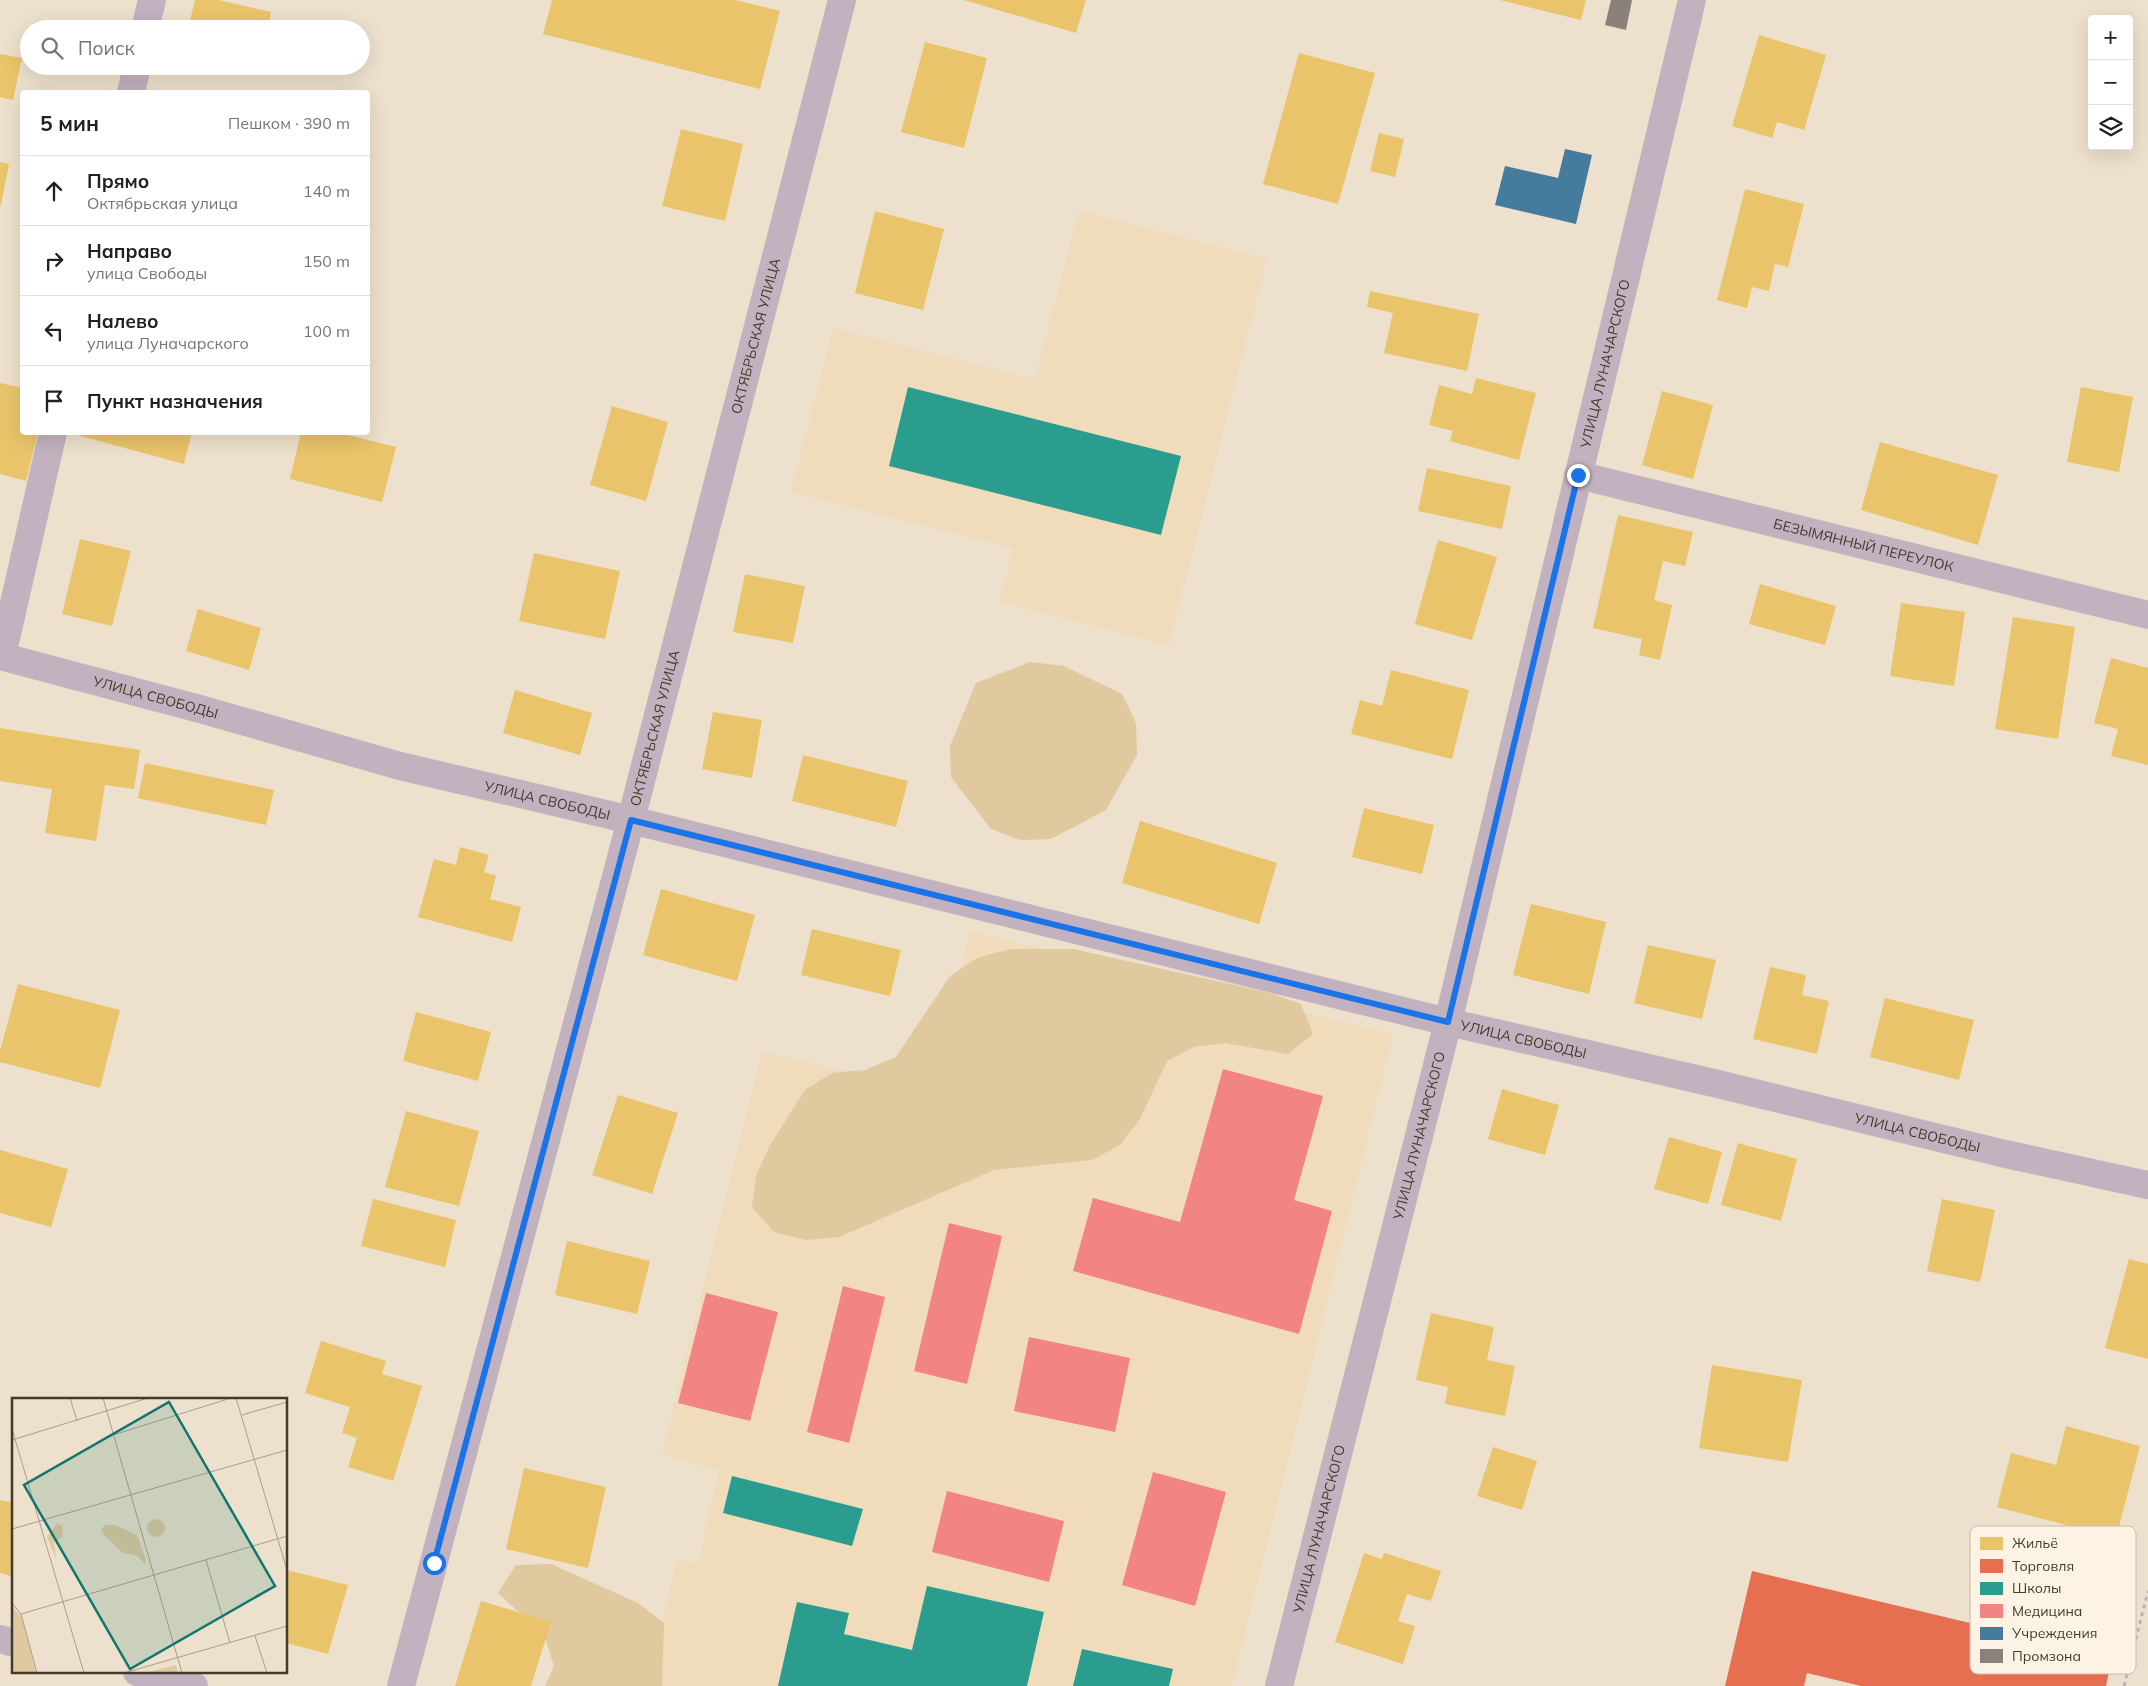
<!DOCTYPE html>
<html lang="ru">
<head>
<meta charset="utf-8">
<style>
	body { margin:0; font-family:Mulish,sans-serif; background:#f2f2f2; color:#202124 }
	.controls { position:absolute; right:15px; top:15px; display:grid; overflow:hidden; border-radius:5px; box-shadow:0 5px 20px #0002 }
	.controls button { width:45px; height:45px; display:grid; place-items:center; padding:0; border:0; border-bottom:1px solid #e0e0e0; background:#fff; color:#202124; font:25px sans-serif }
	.stop { position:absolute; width:15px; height:15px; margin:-11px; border:4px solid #1a73e8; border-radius:50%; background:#fff }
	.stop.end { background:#1a73e8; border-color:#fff; box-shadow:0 1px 5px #0008 }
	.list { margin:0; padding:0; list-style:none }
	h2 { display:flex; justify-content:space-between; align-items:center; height:65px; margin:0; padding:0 20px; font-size:21px }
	h2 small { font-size:16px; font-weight:400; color:#757577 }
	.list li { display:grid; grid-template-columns:32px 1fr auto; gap:15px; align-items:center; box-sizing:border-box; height:70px; padding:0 20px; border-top:1px solid #e0e0e0 }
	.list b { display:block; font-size:19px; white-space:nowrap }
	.list p { margin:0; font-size:16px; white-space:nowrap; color:#757577 }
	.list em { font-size:16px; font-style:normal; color:#757577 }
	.icon { flex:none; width:28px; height:28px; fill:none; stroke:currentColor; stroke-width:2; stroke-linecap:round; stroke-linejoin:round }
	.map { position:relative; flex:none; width:2148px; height:1686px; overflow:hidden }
	.search { position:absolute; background:#fff; box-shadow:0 5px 20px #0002; left:20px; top:20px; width:350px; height:55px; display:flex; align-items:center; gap:12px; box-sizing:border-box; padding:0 18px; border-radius:28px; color:#757577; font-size:19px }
	.panel { position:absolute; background:#fff; box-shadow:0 5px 20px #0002; left:20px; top:90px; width:350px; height:345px; border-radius:5px }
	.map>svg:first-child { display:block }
	.built { fill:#f0dcbb }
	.green { fill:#e0c89f }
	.homes { fill:#e9c46a }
	.shops { fill:#e76f51 }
	.schools { fill:#2a9d8f }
	.health { fill:#f28482 }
	.public { fill:#457b9d }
	.industry { fill:#8a817c }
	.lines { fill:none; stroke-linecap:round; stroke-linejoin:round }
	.path { stroke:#beb3b6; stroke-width:3; stroke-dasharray:4 4; stroke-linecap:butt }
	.minor { stroke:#c2b2bf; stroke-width:28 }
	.route { stroke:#1a73e8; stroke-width:6 }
	.labels { text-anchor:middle; stroke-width:5; stroke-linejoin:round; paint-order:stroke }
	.street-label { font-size:14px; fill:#433a2c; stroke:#fcf3e4 }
	.inset-road { fill:none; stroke:#a99e8c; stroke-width:1 }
	.view { fill:#0f766e; fill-opacity:0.15; stroke:#0f766e; stroke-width:2.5 }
	.inset-edge { fill:none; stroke:#433a2c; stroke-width:2.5 }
	.key { fill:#fcf3e4; stroke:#c4bcad; stroke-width:1 }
	.key-label { font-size:14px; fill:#433a2c }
</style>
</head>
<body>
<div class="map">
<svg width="2148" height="1686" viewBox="0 0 2148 1686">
	<rect width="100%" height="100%" fill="#ede0cc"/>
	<path class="built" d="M1079,211L1267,259L1169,645L1000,602L1013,548L791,492L833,328L1035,379Z
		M970,931L1393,1034L1232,1686H648L677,1559L698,1564L719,1470L662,1455L762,1051L932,1092Z"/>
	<path class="green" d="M1030,662L1064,666L1122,694L1136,723L1137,755L1106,810L1051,839L1020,840L991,829L951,777L950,746L976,683Z
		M1010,949H1073L1271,993L1301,1004L1313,1034L1288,1054L1225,1043L1194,1047L1167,1061L1140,1119L1120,1145L1092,1160L994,1170L839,1237L806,1240L774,1232L752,1207L756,1176L770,1145L805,1090L832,1073L865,1070L896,1057L950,976L977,958Z
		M551,1564L638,1603L664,1623L662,1686H545L554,1666L544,1635L498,1593L516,1565Z"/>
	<path class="homes" d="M195,0H218L271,12L268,29H188Z
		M552,0H735L780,11L760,89L543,34Z
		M964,0H1086L1076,33Z
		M1500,0H1586L1581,20Z
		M1759,35L1826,55L1804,130L1777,122L1772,138L1732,126Z
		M925,42L987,58L964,148L901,132Z
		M1299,53L1375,73L1338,204L1263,184Z
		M0,54L22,58L13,100L0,97Z
		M681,129L743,144L725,221L662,206Z
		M1379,133L1404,139L1395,177L1370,171Z
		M0,162L9,164L1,205H0Z
		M1745,189L1804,204L1788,267L1775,264L1769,291L1752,287L1747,308L1717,300Z
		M875,211L944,229L923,310L855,293Z
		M1370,291L1479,314L1467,371L1384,353L1393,313L1367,307Z
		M1476,378L1536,393L1519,460L1450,441L1453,431L1429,425L1439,385L1472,394Z
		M0,383L22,388V432H38L26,481L0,474Z
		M2081,387L2133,397L2119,472L2067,462Z
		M1662,391L1713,405L1693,479L1642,465Z
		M612,406L668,422L646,501L590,485Z
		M78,432H192L184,464L77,435Z
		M301,432H336L396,447L382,502L290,479Z
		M1880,442L1998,475L1978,545L1861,510Z
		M1427,468L1511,486L1502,529L1418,511Z
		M1618,515L1693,532L1685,566L1663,561L1654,600L1672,605L1660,660L1639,655L1642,639L1593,628Z
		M80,539L131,551L112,626L62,614Z
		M1438,540L1497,557L1472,640L1415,624Z
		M534,553L620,571L605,639L519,621Z
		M745,574L805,586L793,643L733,632Z
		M1760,584L1836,606L1825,645L1749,624Z
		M1901,603L1965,612L1954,686L1890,676Z
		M198,609L261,628L249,670L186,651Z
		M2013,617L2075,627L2058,739L1995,729Z
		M2111,658L2148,668V765L2111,756L2118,729L2094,723Z
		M1391,670L1469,690L1452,759L1351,734L1360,700L1382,706Z
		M515,690L592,713L580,755L503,733Z
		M713,712L762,720L752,778L702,769Z
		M0,728L140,750L134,789L105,785L96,841L45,833L52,789L0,781Z
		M803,755L908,781L896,827L792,801Z
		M145,763L274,790L266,825L138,798Z
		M1364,808L1434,825L1422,874L1352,857Z
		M1140,821L1277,863L1259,924L1122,883Z
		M460,847L489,855L484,872L496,876L490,899L521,907L512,942L418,917L434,859L456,865Z
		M661,889L755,915L737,981L643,955Z
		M1531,904L1606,922L1589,994L1513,975Z
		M812,929L901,950L890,996L801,975Z
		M1648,945L1716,960L1702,1019L1634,1003Z
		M1770,967L1806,975L1802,995L1829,1001L1817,1054L1753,1039Z
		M18,984L120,1010L100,1088L0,1062V1051Z
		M1885,998L1974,1020L1959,1080L1870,1057Z
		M416,1012L491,1032L478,1081L403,1061Z
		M1502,1089L1559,1105L1545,1155L1488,1139Z
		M618,1095L678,1113L652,1194L592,1175Z
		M406,1111L479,1131L459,1206L385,1187Z
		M1669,1137L1722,1152L1708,1204L1654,1189Z
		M1738,1143L1797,1159L1781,1221L1721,1205Z
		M0,1150L68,1169L51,1227L0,1213Z
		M373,1199L456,1220L445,1267L361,1246Z
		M1942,1199L1995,1210L1980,1282L1927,1271Z
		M567,1241L650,1261L637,1314L555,1295Z
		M2129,1259L2148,1264V1359L2105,1348Z
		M1431,1313L1494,1327L1487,1360L1515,1366L1505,1416L1445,1404L1448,1387L1416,1380Z
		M321,1341L386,1361L382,1374L422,1386L393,1481L348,1467L357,1438L342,1433L350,1407L305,1393Z
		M1712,1365L1802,1380L1788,1462L1699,1448Z
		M2066,1426L2140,1446L2116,1538L1997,1507L2011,1453L2056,1465Z
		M1493,1447L1537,1461L1522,1510L1477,1496Z
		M524,1468L606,1487L588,1568L506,1549Z
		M0,1500L14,1503V1577L0,1573Z
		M1364,1553L1382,1559L1384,1553L1441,1571L1431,1601L1407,1594L1398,1621L1415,1626L1403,1664L1335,1642Z
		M286,1570L348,1585L328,1654L286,1643Z
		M481,1601L551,1622L531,1686H455Z"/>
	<path class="shops" d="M1752,1571L2112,1657L2106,1686H1861L1807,1673L1804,1686H1725Z"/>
	<path class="schools" d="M908,387L1181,456L1161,535L889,466Z
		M732,1476L863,1509L852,1546L723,1513Z
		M927,1586L1044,1612L1027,1686H778L797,1602L849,1613L844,1634L912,1650Z
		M1082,1649L1173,1669L1169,1686H1073Z"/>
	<path class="health" d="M1223,1069L1323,1096L1294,1200L1332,1211L1299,1334L1073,1271L1093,1198L1180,1222Z
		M949,1223L1002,1236L967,1384L914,1371Z
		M843,1286L885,1297L849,1443L807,1432Z
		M706,1293L778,1312L750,1421L678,1403Z
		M1029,1337L1130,1358L1115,1432L1014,1411Z
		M1153,1472L1226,1492L1195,1606L1122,1585Z
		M947,1491L1064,1521L1049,1582L932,1552Z"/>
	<path class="public" d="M1565,149L1592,155L1576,224L1495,205L1505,166L1558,178Z"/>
	<path class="industry" d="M1611,0H1632L1626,30L1605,25Z"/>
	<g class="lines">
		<path class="path" d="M2124,1686L2148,1591"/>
		<g class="minor">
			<path d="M145,29L152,0"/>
			<path d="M131,92L137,66"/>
			<path id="s1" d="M1578,475L2148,615"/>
			<path id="s2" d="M0,656L200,709L400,766L631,820L1448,1022L1718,1084L2001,1153L2148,1185"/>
			<path d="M2,656L53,432"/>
			<path d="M0,1639L14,1643"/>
			<path d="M137,1672L194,1686"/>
			<path id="s3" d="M401,1686L631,820L842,0"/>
			<path id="s4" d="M1279,1686L1448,1022L1692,0"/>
		</g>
	</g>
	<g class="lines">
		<path class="route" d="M434,1563L631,820L1448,1022L1578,475"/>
	</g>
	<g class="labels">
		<g class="street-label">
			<text dy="5" stroke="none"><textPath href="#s3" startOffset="1396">ОКТЯБРЬСКАЯ УЛИЦА</textPath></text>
			<text dy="5" stroke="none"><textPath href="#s4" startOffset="1362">УЛИЦА ЛУНАЧАРСКОГО</textPath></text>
			<text dy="5" stroke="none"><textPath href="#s1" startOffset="294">БЕЗЫМЯННЫЙ ПЕРЕУЛОК</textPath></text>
			<text dy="5" stroke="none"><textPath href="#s2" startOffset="161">УЛИЦА СВОБОДЫ</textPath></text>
			<text dy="5" stroke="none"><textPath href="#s3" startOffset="991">ОКТЯБРЬСКАЯ УЛИЦА</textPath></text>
			<text dy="5" stroke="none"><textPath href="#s2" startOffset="566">УЛИЦА СВОБОДЫ</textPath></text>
			<text dy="5" stroke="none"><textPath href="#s2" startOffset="1571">УЛИЦА СВОБОДЫ</textPath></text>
			<text dy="5" stroke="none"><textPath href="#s2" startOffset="1976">УЛИЦА СВОБОДЫ</textPath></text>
			<text dy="5" stroke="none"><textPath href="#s4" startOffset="568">УЛИЦА ЛУНАЧАРСКОГО</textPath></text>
			<text dy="5" stroke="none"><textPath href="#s4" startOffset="162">УЛИЦА ЛУНАЧАРСКОГО</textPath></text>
		</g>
	</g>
	<g transform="translate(12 1398)">
		<rect width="275" height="275" fill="#ede0cc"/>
		<path d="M135 130a9 9 0 1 1 18 0a9 9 0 1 1-18 0ZM45,125L50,128L51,138L42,145L44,161L35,139ZM93,127H103L125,137L134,162L133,167L126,158L111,155L92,137L89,131ZM0,208L10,220L24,275H0ZM164,267L166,275H133Z" fill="#e0c89f"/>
		<path class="inset-road" d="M58,0L65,23M91,0L170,275M224,0L275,172M230,17L275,4M0,31L72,275M101,37L219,0M0,42L136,0M0,131L275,52M194,162L218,245M0,205L9,216L25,275M9,216L275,138M243,238L255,275M112,275L275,228"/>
		<path class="view" d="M157,4L263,188L118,271L12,87Z"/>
		<rect width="275" height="275" class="inset-edge"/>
	</g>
	<rect x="1970" y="1526" width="166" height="148" rx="8" class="key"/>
	<rect x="1980" y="1537" width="23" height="13" fill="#e9c46a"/>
	<rect x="1980" y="1559" width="23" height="14" fill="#e76f51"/>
	<rect x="1980" y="1582" width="23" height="13" fill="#2a9d8f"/>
	<rect x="1980" y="1604" width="23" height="14" fill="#f28482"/>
	<rect x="1980" y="1627" width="23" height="13" fill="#457b9d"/>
	<rect x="1980" y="1649" width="23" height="14" fill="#8a817c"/>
	<g class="key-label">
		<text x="2012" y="1548">Жильё</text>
		<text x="2012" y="1571">Торговля</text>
		<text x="2012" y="1593">Школы</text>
		<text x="2012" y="1616">Медицина</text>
		<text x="2012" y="1638">Учреждения</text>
		<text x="2012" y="1661">Промзона</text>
	</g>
</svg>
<div class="controls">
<button>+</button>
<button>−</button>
<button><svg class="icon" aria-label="layers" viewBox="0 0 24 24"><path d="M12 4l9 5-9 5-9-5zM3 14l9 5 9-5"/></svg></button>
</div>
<div class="stop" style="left:434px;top:1563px"></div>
<div class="stop end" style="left:1578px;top:475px"></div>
<div class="search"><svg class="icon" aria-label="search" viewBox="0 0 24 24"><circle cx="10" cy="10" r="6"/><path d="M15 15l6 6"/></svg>Поиск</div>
<section class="panel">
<h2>5 мин<small>Пешком · 390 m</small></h2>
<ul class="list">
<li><svg class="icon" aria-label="ahead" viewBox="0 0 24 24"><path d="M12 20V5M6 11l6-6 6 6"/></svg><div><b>Прямо</b><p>Октябрьская улица</p></div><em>140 m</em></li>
<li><svg class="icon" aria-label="right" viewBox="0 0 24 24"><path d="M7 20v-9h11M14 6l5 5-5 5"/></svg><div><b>Направо</b><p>улица Свободы</p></div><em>150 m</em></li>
<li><svg class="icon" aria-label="left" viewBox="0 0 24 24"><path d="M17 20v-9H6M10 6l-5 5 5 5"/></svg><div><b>Налево</b><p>улица Луначарского</p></div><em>100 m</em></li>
<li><svg class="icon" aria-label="arrive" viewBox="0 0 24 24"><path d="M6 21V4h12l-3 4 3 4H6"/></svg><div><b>Пункт назначения</b></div></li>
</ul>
</section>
</div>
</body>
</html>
